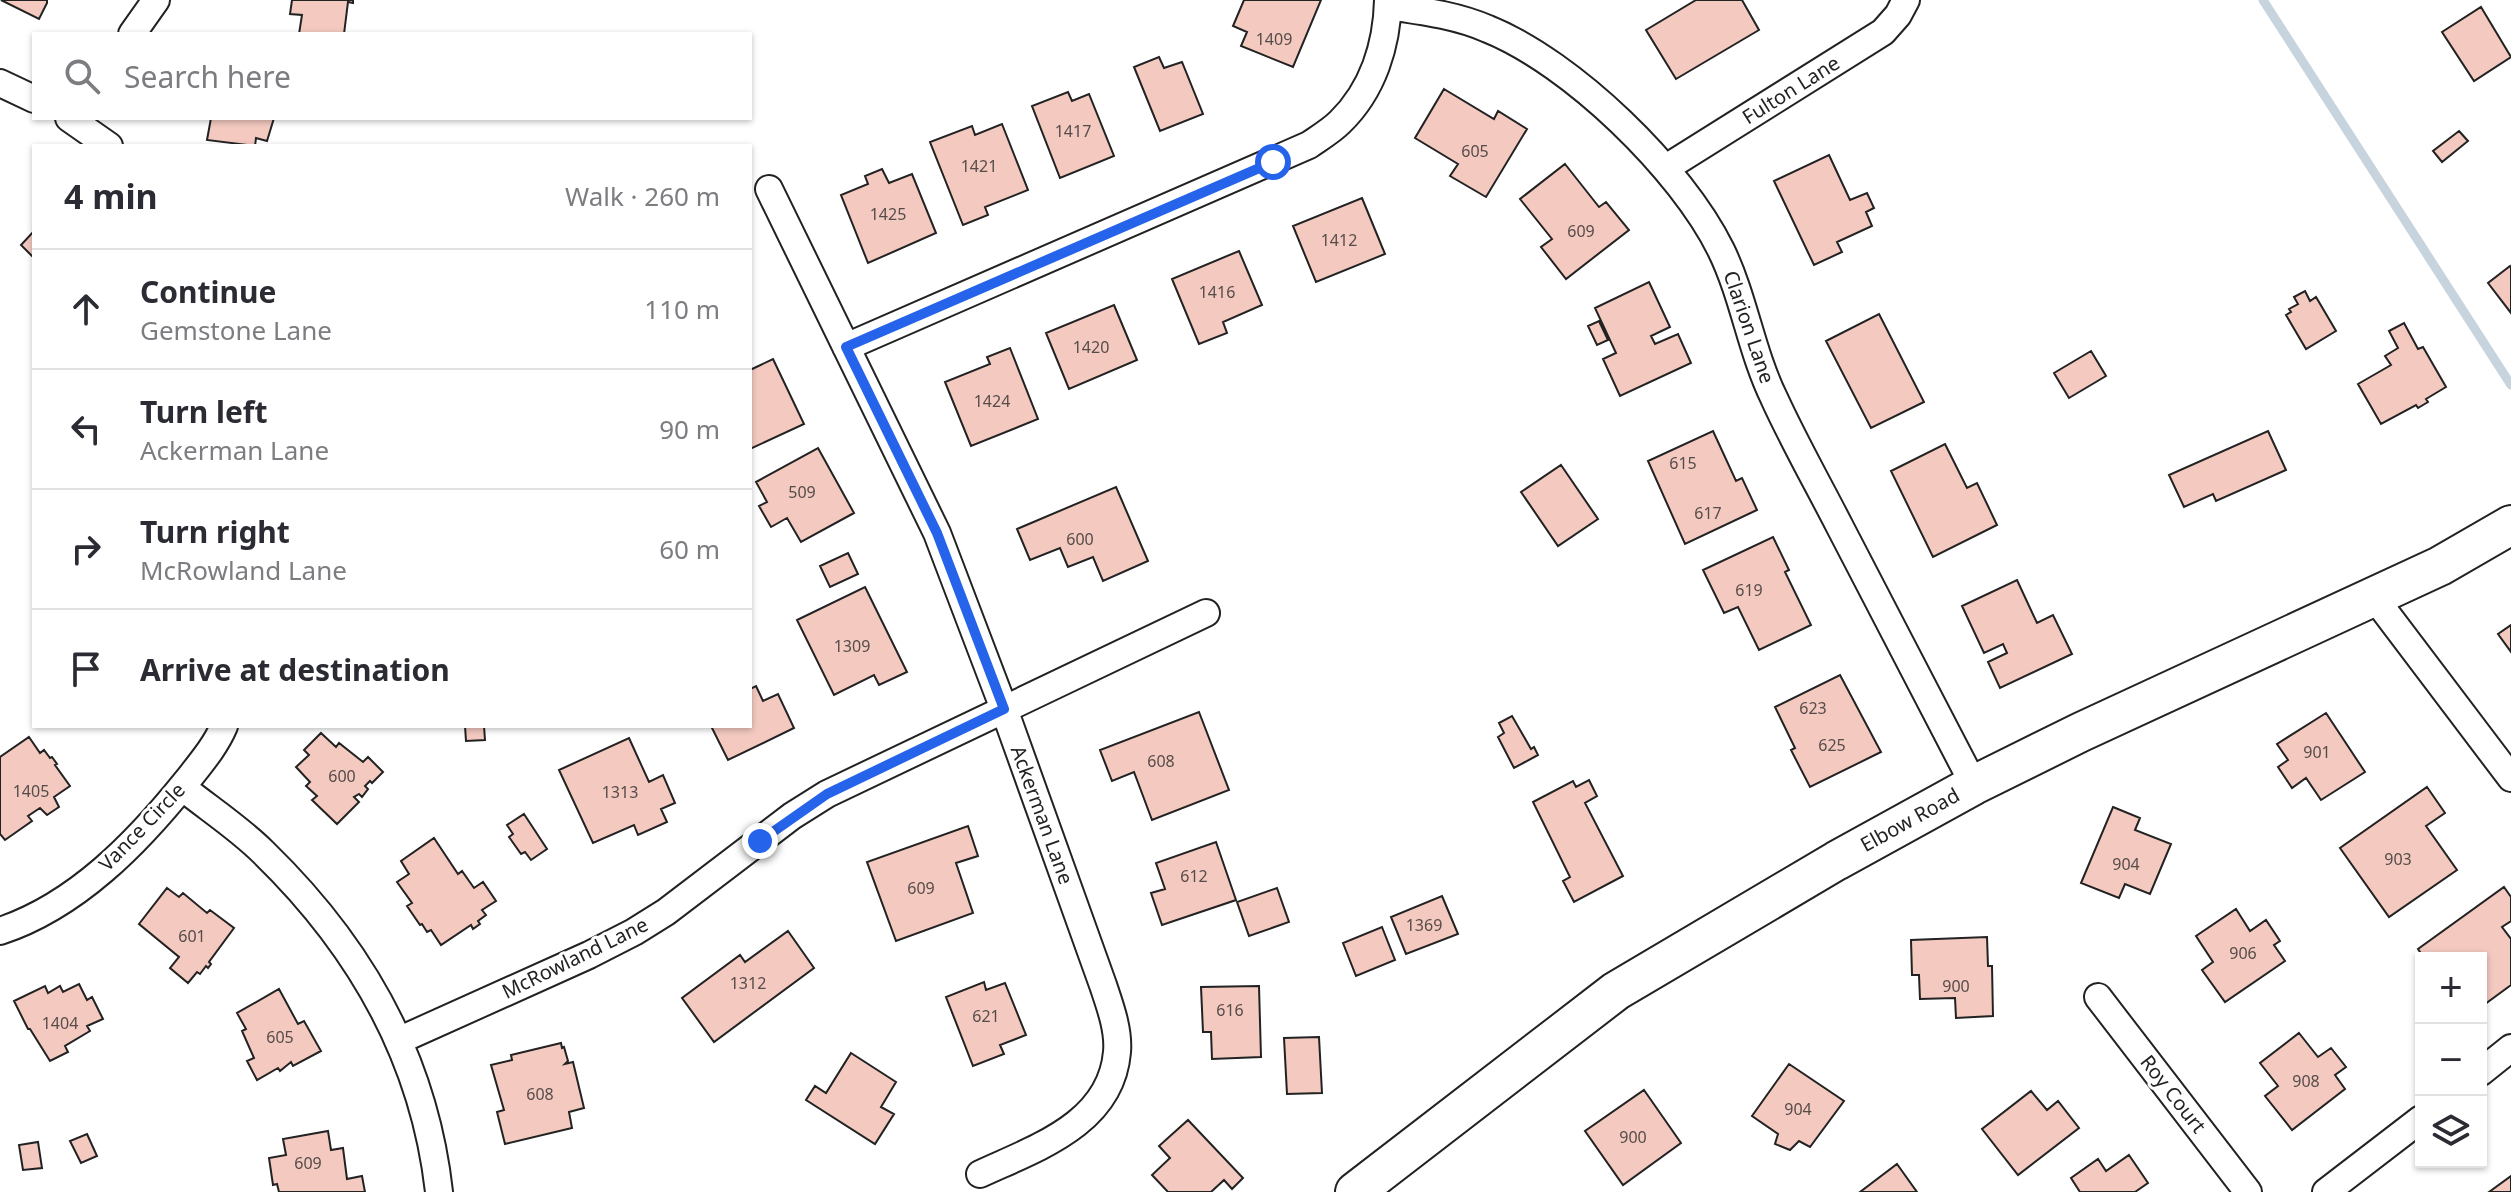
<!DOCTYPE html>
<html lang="en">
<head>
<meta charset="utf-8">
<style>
	body { margin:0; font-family:"Noto Sans",sans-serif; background:#f2f2f3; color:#2b2b33 }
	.controls { position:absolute; right:24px; bottom:24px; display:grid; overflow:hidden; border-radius:0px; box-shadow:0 2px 6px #0004 }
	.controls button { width:72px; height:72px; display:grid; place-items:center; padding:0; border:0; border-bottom:2px solid #e1e1e2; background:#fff; color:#2b2b33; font:40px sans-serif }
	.stop { position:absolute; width:24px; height:24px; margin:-18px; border:6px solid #2563eb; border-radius:50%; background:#fff }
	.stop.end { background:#2563eb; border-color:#fff; box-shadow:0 2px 8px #0008 }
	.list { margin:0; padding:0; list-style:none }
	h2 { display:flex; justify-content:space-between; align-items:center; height:104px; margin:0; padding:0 32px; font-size:34px }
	h2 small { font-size:26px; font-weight:400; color:#7c7c81 }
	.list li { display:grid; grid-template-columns:52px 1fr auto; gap:24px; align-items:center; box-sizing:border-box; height:120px; padding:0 32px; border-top:2px solid #e1e1e2 }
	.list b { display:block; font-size:30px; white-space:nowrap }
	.list p { margin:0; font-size:26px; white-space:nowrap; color:#7c7c81 }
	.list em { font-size:26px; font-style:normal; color:#7c7c81 }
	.icon { flex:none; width:44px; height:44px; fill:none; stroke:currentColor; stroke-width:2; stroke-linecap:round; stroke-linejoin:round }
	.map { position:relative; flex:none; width:2511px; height:1192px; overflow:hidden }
	.search { position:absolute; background:#fff; box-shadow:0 2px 6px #0004; left:32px; top:32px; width:720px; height:88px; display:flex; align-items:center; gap:20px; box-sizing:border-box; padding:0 28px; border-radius:0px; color:#7c7c81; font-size:30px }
	.panel { position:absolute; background:#fff; box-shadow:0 2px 6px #0004; left:32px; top:144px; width:720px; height:584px; border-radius:0px }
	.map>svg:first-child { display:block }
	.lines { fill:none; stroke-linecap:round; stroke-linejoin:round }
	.stream { stroke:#c7d3dd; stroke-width:9 }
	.building { fill:#f3c9c0; stroke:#222; stroke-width:2 }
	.street-casing { stroke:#222; stroke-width:30 }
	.secondary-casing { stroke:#222; stroke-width:42 }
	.street { stroke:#fff; stroke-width:26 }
	.secondary { stroke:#fff; stroke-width:38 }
	.route { stroke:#2563eb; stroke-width:10 }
	.labels { text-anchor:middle; stroke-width:6; stroke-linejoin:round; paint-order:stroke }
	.number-label { font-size:16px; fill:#564c4a }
	.street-label { font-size:20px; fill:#222; stroke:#fff }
</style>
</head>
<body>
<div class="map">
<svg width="2511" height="1192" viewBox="0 0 2511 1192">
	<rect width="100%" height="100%" fill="#fff"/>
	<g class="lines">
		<path class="stream" d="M2263,0L2511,385"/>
	</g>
	<path class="building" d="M1,0H47V3L39,19Z
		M292,0H353V3L348,2L344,34H299L302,15L290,14Z
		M1244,0H1321L1293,67L1241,46L1247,32L1233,26Z
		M1696,0H1742L1759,30L1676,79L1646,30Z
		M2481,7L2511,57L2474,81L2442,32Z
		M1159,57L1164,68L1182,62L1203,114L1160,131L1134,67Z
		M1444,89L1494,119L1498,111L1527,129L1486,197L1450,176L1458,164L1415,138Z
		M1068,92L1072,101L1089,94L1114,156L1060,178L1032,106Z
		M211,118H274L267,141L256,138L255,146L207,140Z
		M1002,124L1028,190L985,207L988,215L963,225L930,142L972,126L975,135Z
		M2459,131L2468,141L2442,162L2433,151Z
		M1829,155L1850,200L1867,193L1874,208L1866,212L1872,226L1837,242L1842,252L1814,265L1774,181Z
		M1565,164L1599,207L1606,202L1629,230L1566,279L1541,247L1552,239L1520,199Z
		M882,169L889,183L912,174L936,233L868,263L841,195L868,184L865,176Z
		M1362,198L1385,254L1316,282L1293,226Z
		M34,231V258L21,245Z
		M1239,251L1262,305L1223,322L1227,333L1199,344L1172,279Z
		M2510,266L2511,268V313L2488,283Z
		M1649,282L1670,327L1651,336L1655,344L1678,334L1691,363L1620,396L1603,359L1616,353L1595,308Z
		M2305,291L2310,301L2316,297L2336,331L2306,349L2286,315L2291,312L2289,309L2298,304L2294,297Z
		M1114,305L1137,360L1069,389L1046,333Z
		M1879,314L1924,402L1871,428L1826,341Z
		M1599,321L1608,340L1597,345L1588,326Z
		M2404,323L2418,349L2423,347L2446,387L2426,399L2428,402L2418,408L2416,405L2381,424L2358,384L2391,365L2385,356L2398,348L2389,331Z
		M1010,348L1038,419L971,446L945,382L990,364L987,357Z
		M2091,351L2106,376L2069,398L2054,373Z
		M773,359L804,424L750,449V370Z
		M1713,431L1736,481L1742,478L1757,510L1685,544L1648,461Z
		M2268,431L2286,470L2216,501L2213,494L2184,507L2169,475Z
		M1945,444L1967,488L1977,483L1997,525L1933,557L1891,471Z
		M818,448L854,513L801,542L787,518L771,527L759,506L767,502L756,482Z
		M1561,465L1598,519L1558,546L1521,492Z
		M1116,487L1148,561L1103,581L1093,557L1068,567L1060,548L1030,560L1017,529Z
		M1773,537L1789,570L1785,572L1811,625L1759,650L1738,607L1724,613L1703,570Z
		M848,553L858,574L830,587L820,566Z
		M2017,580L2037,623L2053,615L2072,654L2000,688L1988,662L2007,653L2003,644L1984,653L1962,606Z
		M865,587L907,672L879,685L874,675L834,695L797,620Z
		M2511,625V652L2498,634Z
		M1840,675L1881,752L1810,787L1791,750L1795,748L1775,707Z
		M756,686L763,701L778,694L794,728L728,760L711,726H750V689Z
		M1199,712L1229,790L1152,820L1134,772L1112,781L1100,750Z
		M2326,713L2365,772L2321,800L2306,778L2292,788L2278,767L2288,760L2277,744Z
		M1512,716L1531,749L1534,747L1538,755L1514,768L1498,737L1504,733L1499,723Z
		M465,726H484L485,740L466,741Z
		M321,733L336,747L339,743L363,762L368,757L383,772L372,783L370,781L365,786L368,789L362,797L359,794L354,797L359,802L337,824L312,800L317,796L306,786L310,782L296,767L309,755L304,750Z
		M29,737L40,753L44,750L50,758L52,757L57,764L55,765L70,786L54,797L59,807L47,815L40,808L28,816L32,821L5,840L0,834V757Z
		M629,738L649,782L663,775L675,803L661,809L667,822L638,835L634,825L593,843L559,770Z
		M1589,780L1597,796L1585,803L1623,876L1574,902L1563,881L1570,877L1533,802L1573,781L1576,787Z
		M2427,787L2445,813L2426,826L2457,870L2389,917L2340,848Z
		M2113,807L2140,818L2135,830L2171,844L2150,894L2125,884L2119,898L2081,883Z
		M524,814L547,849L531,860L525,852L521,854L509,837L513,834L507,825Z
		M968,826L978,856L956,863L973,913L896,941L867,862Z
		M434,838L458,874L462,871L474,888L483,882L496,901L482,910L486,915L478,921L480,924L473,929L471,925L441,945L431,930L427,932L422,924L420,925L407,906L412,903L397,882L409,874L401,861Z
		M1216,842L1236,900L1162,925L1151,893L1165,889L1156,863Z
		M2504,887L2511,897V921L2502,927L2511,939V985L2481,1007V958H2424L2418,949Z
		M167,888L179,897L183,893L207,913L210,910L234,928L209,962L211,964L208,968L206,966L200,974L197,972L188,983L170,968L179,957L139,924Z
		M1277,888L1289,922L1249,936L1237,902Z
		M1442,896L1458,934L1406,954L1391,917Z
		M2236,909L2250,931L2266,920L2280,941L2274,945L2285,961L2225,1002L2202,970L2213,962L2196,936Z
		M1382,927L1395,960L1356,976L1343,943Z
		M788,931L814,968L714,1042L682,998L740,955L745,962Z
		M1987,937L1988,966H1992L1993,1016L1956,1018L1955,998L1920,999L1919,975H1912L1911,940Z
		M984,982L986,990L1005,983L1026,1035L1000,1045L1004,1054L973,1066L946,997Z
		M79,984L87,1000L92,997L103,1019L87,1026L90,1031L65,1046L68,1052L50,1061L30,1029H28L14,1001L45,986L48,993L60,986L63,992Z
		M1259,986L1261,1057L1212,1059L1211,1032H1203L1201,987Z
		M279,989L298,1024L304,1021L321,1051L293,1066L291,1062L280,1071L278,1068L257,1080L247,1061L254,1058L242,1031L246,1029L237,1013Z
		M2299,1033L2318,1057L2331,1048L2346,1067L2335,1075L2345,1089L2292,1130L2265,1096L2278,1086L2260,1063Z
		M1319,1037L1322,1093L1287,1094L1284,1038Z
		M561,1043L562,1048L564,1047L568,1061L565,1064L573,1062L584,1108L569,1112L572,1128L505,1144L497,1112L504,1110L491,1065L512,1060L511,1055Z
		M851,1053L896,1082L881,1107L894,1114L875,1144L806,1100L815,1086L826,1093Z
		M1789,1064L1844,1101L1810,1147L1799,1141L1790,1150L1775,1144L1778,1134L1752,1116Z
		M1644,1090L1681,1143L1623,1185L1585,1131Z
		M2031,1091L2047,1110L2058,1101L2079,1128L2018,1175L1982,1129Z
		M1188,1120L1243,1178L1232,1189L1224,1180L1211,1192H1168L1152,1175L1170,1158L1159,1146Z
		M328,1131L331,1150L343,1148L347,1179L362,1176L365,1192H279L277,1184L273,1185L269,1158L286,1155L283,1139Z
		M87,1134L97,1156L81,1163L70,1141Z
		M38,1142L42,1168L23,1170L19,1145Z
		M2129,1155L2148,1183L2135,1192H2080L2071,1178L2098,1159L2106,1171Z
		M1897,1164L1917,1192H1860Z
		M2511,1176V1192H2489Z"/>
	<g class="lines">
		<g class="street-casing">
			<path id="street" d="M1388,6C1422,11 1456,15 1488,29C1572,63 1681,169 1721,250C1744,297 1751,351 1774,398C1794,442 1818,484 1840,527C1885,613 1930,699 1974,785
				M132,34L156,0
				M0,83L34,99
				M69,118L109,146
				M1666,168L1883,32L1898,15L1906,0
				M769,189L937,533L1004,709L1103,985C1110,1006 1119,1030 1117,1052C1111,1124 1036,1148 980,1174
				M846,347L1309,145C1319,138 1331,131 1340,122C1373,90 1387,45 1388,0
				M2374,597L2511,778
				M182,787C208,808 239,828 263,852C359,945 424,1057 439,1192
				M0,931C76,906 137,843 186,782C200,764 215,747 224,726
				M2098,997L2248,1192
				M400,1040L589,955L634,932L666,912L792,816L827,794L1206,613
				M2481,1072L2511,1048
				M2326,1192L2421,1119"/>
		</g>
		<g class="secondary-casing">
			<path id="secondary" d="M1355,1192L1616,991L1836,861L1974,785L2081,732L2440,566L2511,525"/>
		</g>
		<use href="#street" class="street"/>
		<use href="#secondary" class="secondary"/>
	</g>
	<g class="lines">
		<path class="route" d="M760,841L827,794L1004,709L937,533L846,347L1273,162"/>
	</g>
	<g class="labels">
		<g class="number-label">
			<text x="1274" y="45">1409</text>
			<text x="1073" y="137">1417</text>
			<text x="1475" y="157">605</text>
			<text x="979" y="172">1421</text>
			<text x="888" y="220">1425</text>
			<text x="1581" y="237">609</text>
			<text x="1339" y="246">1412</text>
			<text x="1217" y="298">1416</text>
			<text x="1091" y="353">1420</text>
			<text x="992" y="407">1424</text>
			<text x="1683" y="469">615</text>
			<text x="802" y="498">509</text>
			<text x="1708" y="519">617</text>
			<text x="1080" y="545">600</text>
			<text x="1749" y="596">619</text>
			<text x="852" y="652">1309</text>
			<text x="1813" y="714">623</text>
			<text x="1832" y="751">625</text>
			<text x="2317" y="758">901</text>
			<text x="1161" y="767">608</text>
			<text x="342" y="782">600</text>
			<text x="31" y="797">1405</text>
			<text x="620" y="798">1313</text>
			<text x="2398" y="865">903</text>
			<text x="2126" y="870">904</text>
			<text x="1194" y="882">612</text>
			<text x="921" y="894">609</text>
			<text x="1424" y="931">1369</text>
			<text x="192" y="942">601</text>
			<text x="2243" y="959">906</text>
			<text x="748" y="989">1312</text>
			<text x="1956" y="992">900</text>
			<text x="1230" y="1016">616</text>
			<text x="986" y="1022">621</text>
			<text x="60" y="1029">1404</text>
			<text x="280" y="1043">605</text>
			<text x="2306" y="1087">908</text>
			<text x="540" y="1100">608</text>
			<text x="1798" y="1115">904</text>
			<text x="1633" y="1143">900</text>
			<text x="308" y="1169">609</text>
		</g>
		<g class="street-label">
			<text transform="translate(1791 90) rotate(-32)" y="7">Fulton Lane</text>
			<text transform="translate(1749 327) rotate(71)" y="7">Clarion Lane</text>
			<text transform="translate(1042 815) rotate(70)" y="7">Ackerman Lane</text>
			<text transform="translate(1910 820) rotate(-29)" y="7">Elbow Road</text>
			<text transform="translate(142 827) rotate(-46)" y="7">Vance Circle</text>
			<text transform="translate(575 958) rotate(-26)" y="7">McRowland Lane</text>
			<text transform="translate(2173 1094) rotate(52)" y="7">Roy Court</text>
		</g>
	</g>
</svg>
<div class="controls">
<button>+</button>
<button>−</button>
<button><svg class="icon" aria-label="layers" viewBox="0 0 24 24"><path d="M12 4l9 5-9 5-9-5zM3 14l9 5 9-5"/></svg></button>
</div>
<div class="stop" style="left:1273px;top:162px"></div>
<div class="stop end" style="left:760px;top:841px"></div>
<div class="search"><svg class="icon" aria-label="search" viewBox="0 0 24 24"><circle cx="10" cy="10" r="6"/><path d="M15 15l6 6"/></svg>Search here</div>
<section class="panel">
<h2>4 min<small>Walk · 260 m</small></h2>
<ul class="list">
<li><svg class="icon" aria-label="ahead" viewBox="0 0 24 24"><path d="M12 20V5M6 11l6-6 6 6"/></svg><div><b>Continue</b><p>Gemstone Lane</p></div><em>110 m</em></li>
<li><svg class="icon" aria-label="left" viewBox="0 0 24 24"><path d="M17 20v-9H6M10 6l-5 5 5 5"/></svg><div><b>Turn left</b><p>Ackerman Lane</p></div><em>90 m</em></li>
<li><svg class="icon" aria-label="right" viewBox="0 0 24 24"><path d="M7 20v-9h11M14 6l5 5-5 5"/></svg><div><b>Turn right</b><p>McRowland Lane</p></div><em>60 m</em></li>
<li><svg class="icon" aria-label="arrive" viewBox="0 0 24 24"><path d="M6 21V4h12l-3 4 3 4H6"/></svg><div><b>Arrive at destination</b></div></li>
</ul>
</section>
</div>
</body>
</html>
